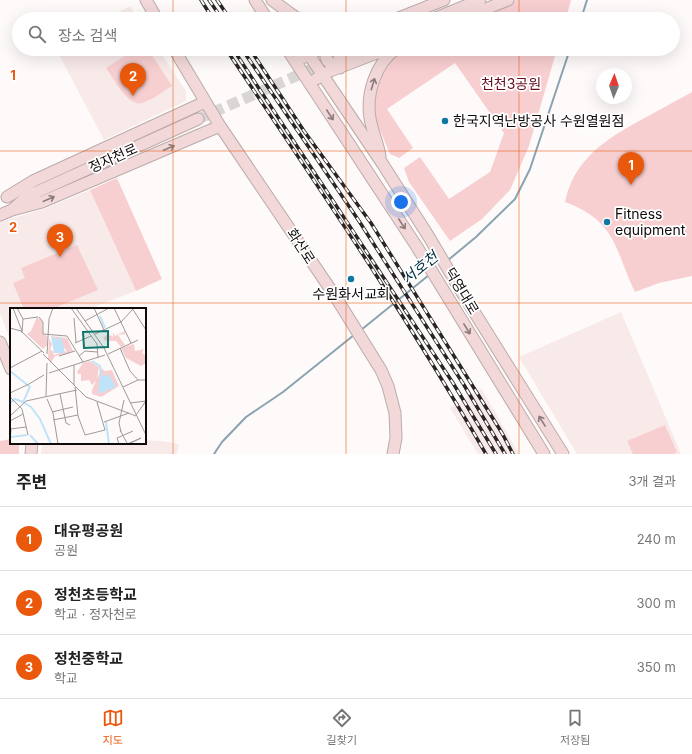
<!DOCTYPE html>
<html lang="ko">
<head>
<meta charset="utf-8">
<style>
	body { margin:0; font-family:Inter,"Noto Sans KR",sans-serif; background:#f6f6f6; color:#222 }
	.compass { position:absolute; left:596px; top:68px; width:36px; height:36px; border-radius:50%; background:#fff; box-shadow:0 4px 16px #0002; rotate:2deg }
	.you { position:absolute; left:401px; top:202px; width:14px; height:14px; margin:-10px; border:3px solid #fff; border-radius:50%; background:#1a73e8; box-shadow:0 0 0 6px #1a73e833 }
	.badge { display:grid; place-items:center; width:26px; height:26px; border-radius:50%; background:#ea580c; color:#fff; font-size:13px; font-weight:700 }
	.pin { position:absolute; translate:-50% -33px; filter:drop-shadow(0 1px 2px #0008) }
	.pin::after { content:''; position:absolute; top:21px; width:14px; height:12px; background:inherit; clip-path:polygon(0 0,100% 0,50% 100%) }
	.list { margin:0; padding:0; list-style:none }
	h2 { display:flex; justify-content:space-between; align-items:center; height:52px; margin:0; padding:0 16px; font-size:17px }
	h2 small { font-size:13px; font-weight:400; color:#767676 }
	.list li { display:grid; grid-template-columns:26px 1fr auto; gap:12px; align-items:center; box-sizing:border-box; height:64px; padding:0 16px; border-top:1px solid #e0e0e0 }
	.list b { display:block; font-size:15px; white-space:nowrap }
	.list p { margin:0; font-size:13px; white-space:nowrap; color:#767676 }
	.list em { font-size:13px; font-style:normal; color:#767676 }
	.icon { flex:none; width:22px; height:22px; fill:none; stroke:currentColor; stroke-width:2; stroke-linecap:round; stroke-linejoin:round }
	.map { position:relative; flex:none; width:692px; height:454px; overflow:hidden }
	.search { position:absolute; background:#fff; box-shadow:0 4px 16px #0002; left:12px; right:12px; top:12px; height:44px; display:flex; align-items:center; gap:10px; box-sizing:border-box; padding:0 14px; border-radius:22px; color:#767676; font-size:15px }
	.sheet { height:244px; background:#fff }
	nav { display:flex; justify-content:space-around; align-items:center; box-sizing:border-box; height:56px; border-top:1px solid #e0e0e0; background:#fff; font-size:11px; color:#767676 }
	nav a { display:grid; justify-items:center; gap:2px }
	nav .on { color:#ea580c }
	.map>svg:first-child { display:block }
	.built { fill:#f9eaea }
	.green { fill:#f8cfd0 }
	.lines { fill:none; stroke-linecap:round; stroke-linejoin:round }
	.stream { stroke:#8aa3b2; stroke-width:2 }
	.secondary-tunnel { stroke:#dad6d6; stroke-width:11; stroke-dasharray:11 5.5; stroke-linecap:butt }
	.secondary-casing { stroke:#bbabab; stroke-width:13 }
	.secondary { stroke:#f2d8d9; stroke-width:11 }
	.rail-casing { stroke:#2a2525; stroke-width:3.5 }
	.rail { stroke:#fff; stroke-width:2; stroke-dasharray:6; stroke-linecap:butt }
	.oneway { stroke:#8c7c7c }
	.grid { fill:none; stroke:#e8590c; stroke-width:1; stroke-opacity:0.55 }
	.poi-dot { fill:#1077a2; stroke:#fff; stroke-width:1.5 }
	.labels { text-anchor:middle; stroke-width:3.5; stroke-linejoin:round; paint-order:stroke }
	.park-label { font-size:14px; fill:#680e1f; stroke:#fff }
	.poi-label { font-size:14px; fill:#100b0b; stroke:#fff; text-anchor:start }
	.street-label { font-size:14px; fill:#100b0b; stroke:#fff }
	.water-label { font-size:15px; font-style:italic; fill:#002f44; stroke:#fff }
	.inset-river { fill:none; stroke:#bfe4f9; stroke-width:2 }
	.inset-road { fill:none; stroke:#9f9a9a; stroke-width:1 }
	.view { fill:#0f766e; fill-opacity:0.15; stroke:#0f766e; stroke-width:2 }
	.inset-edge { fill:none; stroke:#100b0b; stroke-width:2 }
	.grid-label { font-size:13px; text-anchor:middle; font-weight:bold; fill:#e8590c; stroke:#fff; stroke-width:3.5; stroke-linejoin:round; paint-order:stroke }
</style>
</head>
<body>
<div class="map">
<svg width="692" height="454" viewBox="0 0 692 454">
	<rect width="100%" height="100%" fill="#fefafa"/>
	<path class="built" d="M130,6L138,19H106Z
		M56,49H158L186,91V101L104,140Z
		M90,190L136,291L88,309H11L10,339L0,313V222L47,208Z
		M621,312L649,378L681,454H577L519,357Z
		M481,388L498,417L519,454H478L450,408Z
		M145,440L161,441L179,444L177,454H41L42,443H145Z"/>
	<path class="green" d="M516,0H571L566,19H470Z
		M136,49H148L172,86C163,91 153,100 142,103C128,107 113,78 106,68Z
		M403,49H557L529,146L510,190L482,219L450,241L409,182L404,168L420,157L449,199L490,172L504,133L455,63L387,109L413,148L399,158L390,154L374,116L378,79L394,56Z
		M692,92V276L659,283L635,292C624,271 619,245 604,227C594,215 579,207 565,202C574,159 606,139 641,120C658,111 675,101 692,92Z
		M117,178L162,279L136,291L90,190Z
		M77,245L98,290L52,309H24L13,283L25,278L21,268Z
		M665,425L677,452L673,454H633L627,441Z
		M11,439V443H19V454H0V441Z"/>
	<g class="lines">
		<path class="stream" d="M581,19L587,0
			M447,261L476,237L515,199L530,169L570,49
			M361,330L429,275
			M214,454L222,442L246,417L283,392L354,335"/>
		<path class="secondary-tunnel" d="M198,119L337,58"/>
		<g class="secondary-casing">
			<path id="secondary" d="M146,0L157,19
				M255,0L267,19
				M272,0L298,19
				M396,19L444,0
				M433,19L480,0
				M461,19L508,0
				M174,49L220,126L335,296L381,370L388,386L395,413L396,438L393,454
				M287,49L417,247L544,454
				M305,49L382,163L429,237L458,286L563,454
				M327,49C323,60 330,65 340,68
				M339,57L359,49
				M302,58L320,49
				M316,79L330,71L387,49
				M380,156C378,143 372,131 370,118C366,93 376,63 396,49
				M7,197L33,181L205,102
				M12,210L42,202L220,126
				M0,215L12,210L28,196L198,119
				M0,342L11,369
				M31,454L32,443"/>
		</g>
		<use href="#secondary" class="secondary"/>
		<g class="rail-casing">
			<path id="rail" d="M201,0L213,19
				M209,0L222,19
				M217,0L230,19
				M226,49C315,182 406,315 486,454
				M233,49L453,383L496,454
				M242,49L359,221L464,385L505,454
				M250,49L304,131L371,223L502,433L513,454"/>
		</g>
		<use href="#rail" class="rail"/>
	</g>
	<defs><path id="oneway-shaft" d="M-6 0H5M1.5-3L5.5 0L1.5 3" fill="none" stroke-width="1.6" stroke-linecap="round" stroke-linejoin="round"/></defs>
	<g class="oneway">
		<use href="#oneway-shaft" transform="translate(373 84) rotate(-73)"/>
		<use href="#oneway-shaft" transform="translate(330 115) rotate(57)"/>
		<use href="#oneway-shaft" transform="translate(169 148) rotate(-23)"/>
		<use href="#oneway-shaft" transform="translate(49 199) rotate(-23)"/>
		<use href="#oneway-shaft" transform="translate(402 224) rotate(57)"/>
		<use href="#oneway-shaft" transform="translate(467 329) rotate(58)"/>
		<use href="#oneway-shaft" transform="translate(542 421) rotate(-122)"/>
	</g>
	<path class="grid" d="M173,0V19M346,0V19M519,0V19M173,49V454M346,49V454M519,49V454M0,151H692M0,303H692"/>
	<g class="poi-dot">
		<circle cx="445" cy="121" r="4"/>
		<circle cx="607" cy="222" r="4"/>
		<circle cx="351" cy="279" r="4"/>
	</g>
	<g class="labels">
		<g class="park-label">
			<text x="511" y="89">천천3공원</text>
		</g>
		<g class="poi-label">
			<text x="453" y="126">한국지역난방공사 수원열원점</text>
			<text x="615" y="219">Fitness<tspan x="615" dy="16">equipment</tspan></text>
			<text x="351" y="299" text-anchor="middle">수원화서교회</text>
		</g>
		<g class="street-label">
			<text transform="translate(113 158) rotate(-24)" y="5">정자천로</text>
			<text transform="translate(301 246) rotate(57)" y="5">화산로</text>
			<text transform="translate(462 291) rotate(59)" y="5">덕영대로</text>
		</g>
		<g class="water-label">
			<text transform="translate(420 268) rotate(-39)" y="5">서호천</text>
		</g>
	</g>
	<g transform="translate(10 308)">
		<rect width="136" height="136" fill="#fefafa"/>
		<path d="M27,9L32,13L33,26L37,28V37L33,41L17,26L21,23ZM115,23V26L108,27L115,37L111,39L106,33H96L93,30L98,26L103,29V24L105,28ZM40,28L57,30L63,43L57,46L45,48L41,55L38,51L39,30L42,36L40,42L43,43L44,47L57,43L52,38L50,30L47,32ZM124,36L125,43L134,41L132,45L136,48V55L131,58L116,50L111,40ZM80,53L89,59L87,72L82,77L79,72L71,73V66H68L67,64L73,55ZM92,60L94,63L102,62L109,78L91,89L82,86V82Z" fill="#f8cfd0"/>
		<path d="M41,28L47,32L51,28L55,45H44ZM99,67L106,79L88,86L90,68Z" fill="#bfe4f9"/>
		<path class="inset-river" d="M90,8L95,20M82,53L90,58L91,68M0,63L20,79L13,94L21,99L30,111L41,136M0,95L5,91L13,94M96,114L99,136M20,127L28,136M1,129L17,127"/>
		<path class="inset-road" d="M3,0L12,23M7,0L13,11M61,0L87,36L88,50M66,0L94,40L136,127M84,0L94,22M104,0L121,35M122,0L136,22M29,9L33,14V26L57,28L73,54L39,65M64,10L66,34M13,11L28,9M75,13L99,0M0,20L11,23L34,45M12,25L13,11M85,26L111,14L123,1M65,35L81,28M110,40L120,63L128,72M33,46L76,89L126,108M37,46L39,11L43,0M98,46L128,32M49,48L65,43M69,48L75,43L87,44M73,54L95,47M0,60L32,43M19,76L34,67M64,77V57M65,79L68,108L75,127L95,122L87,94M113,79L128,72H136M0,85L19,76M50,86L56,115L60,117M36,88L37,55M0,89L12,101L18,127M37,91L43,105L48,136M120,95L136,93M42,104L63,99M126,107L136,93M0,108L16,93L67,82M43,112L68,107M0,113L13,106M94,114L119,105M0,121L16,119M110,122L117,135M111,124L109,115L114,92M0,136L1,121M109,136L107,130L123,123M117,136L131,130L119,136"/>
		<path class="view" d="M98,23V39L74,40L73,24Z"/>
		<rect width="136" height="136" class="inset-edge"/>
	</g>
	<g class="grid-label">
		<text x="13" y="80">1</text>
		<text x="13" y="232">2</text>
	</g>
</svg>
<svg class="compass" viewBox="-18 -18 36 36"><path d="M0-13l5 13h-10z" fill="#e53935"/><path d="M0 13l5-13h-10z" fill="#767676"/></svg>
<div class="you"></div>
<div class="pin badge" style="left:631px;top:185px">1</div>
<div class="pin badge" style="left:133px;top:96px">2</div>
<div class="pin badge" style="left:60px;top:257px">3</div>
<div class="search"><svg class="icon" aria-label="search" viewBox="0 0 24 24"><circle cx="10" cy="10" r="6"/><path d="M15 15l6 6"/></svg>장소 검색</div>
</div>
<section class="sheet">
<h2>주변<small>3개 결과</small></h2>
<ul class="list">
<li><span class="badge">1</span><div><b>대유평공원</b><p>공원</p></div><em>240 m</em></li>
<li><span class="badge">2</span><div><b>정천초등학교</b><p>학교 · 정자천로</p></div><em>300 m</em></li>
<li><span class="badge">3</span><div><b>정천중학교</b><p>학교</p></div><em>350 m</em></li>
</ul>
</section>
<nav>
<a class="on"><svg class="icon" aria-label="map" viewBox="0 0 24 24"><path d="M3 6l6-2 6 2 6-2v14l-6 2-6-2-6 2zM9 4v14M15 6v14"/></svg>지도</a>
<a><svg class="icon" aria-label="directions" viewBox="0 0 24 24"><path d="M12 3l9 9-9 9-9-9zM9 14v-3h6M13 9l2 2-2 2"/></svg>길찾기</a>
<a><svg class="icon" aria-label="saved" viewBox="0 0 24 24"><path d="M7 4h10v16l-5-4-5 4z"/></svg>저장됨</a>
</nav>
</body>
</html>
